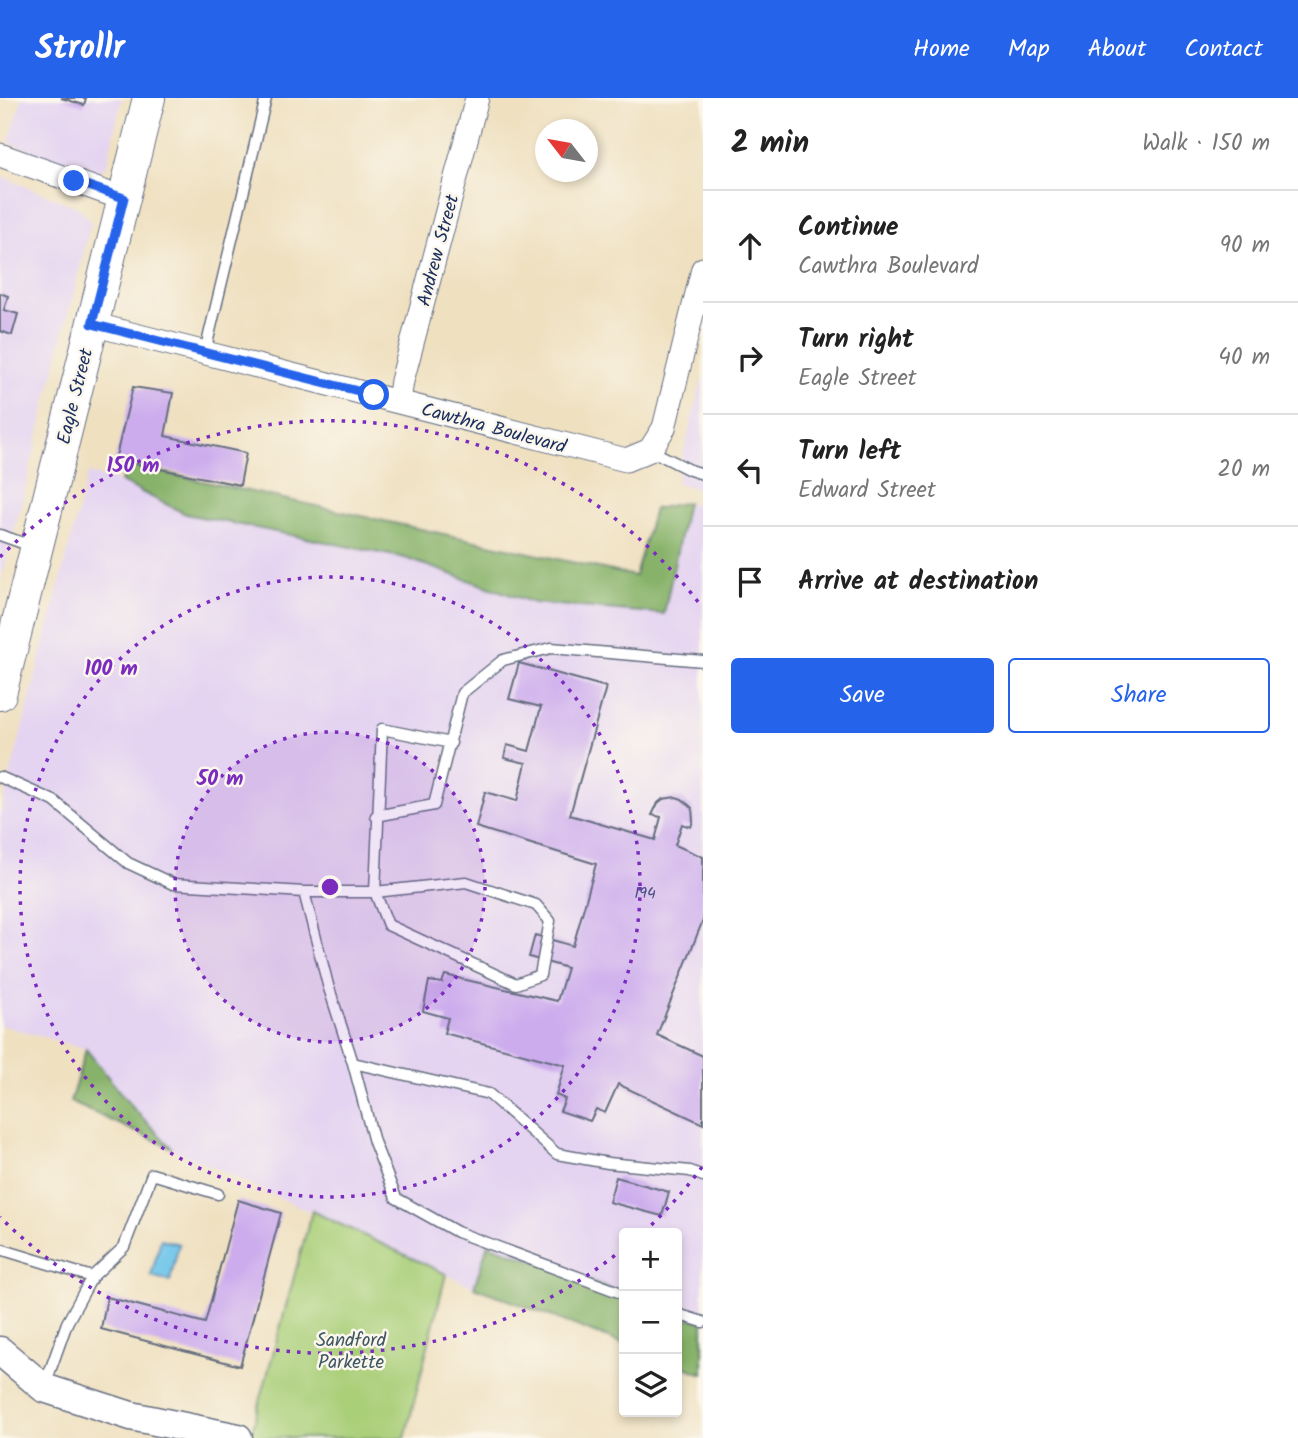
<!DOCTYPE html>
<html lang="en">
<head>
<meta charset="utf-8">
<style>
	body { margin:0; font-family:Kalam,sans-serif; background:#f6f6f6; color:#222 }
	.controls { position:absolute; right:21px; bottom:21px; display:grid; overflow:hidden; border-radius:7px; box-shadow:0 4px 10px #0003 }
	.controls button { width:63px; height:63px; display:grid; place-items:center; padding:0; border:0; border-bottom:2px solid #e0e0e0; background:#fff; color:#222; font:35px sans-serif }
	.compass { position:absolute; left:535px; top:21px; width:63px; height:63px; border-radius:50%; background:#fff; box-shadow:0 4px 10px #0003; rotate:301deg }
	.stop { position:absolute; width:21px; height:21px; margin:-16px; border:5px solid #2563eb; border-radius:50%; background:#fff }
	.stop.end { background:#2563eb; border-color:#fff; box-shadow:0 2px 7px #0008 }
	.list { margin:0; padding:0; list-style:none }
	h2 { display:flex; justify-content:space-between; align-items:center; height:91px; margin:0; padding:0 28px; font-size:30px }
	h2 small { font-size:23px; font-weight:400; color:#767676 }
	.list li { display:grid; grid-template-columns:46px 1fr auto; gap:21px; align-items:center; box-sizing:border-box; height:112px; padding:0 28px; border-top:2px solid #e0e0e0 }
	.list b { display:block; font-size:26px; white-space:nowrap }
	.list p { margin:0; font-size:23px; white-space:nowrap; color:#767676 }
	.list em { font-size:23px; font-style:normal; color:#767676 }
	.actions { display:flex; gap:14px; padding:21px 28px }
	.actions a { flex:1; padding:16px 0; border:2px solid #2563eb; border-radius:7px; text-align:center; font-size:24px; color:#2563eb }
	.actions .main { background:#2563eb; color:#fff }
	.icon { flex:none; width:38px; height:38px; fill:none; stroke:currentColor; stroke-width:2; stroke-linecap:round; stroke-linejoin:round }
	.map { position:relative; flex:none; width:703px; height:1340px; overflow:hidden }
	header { display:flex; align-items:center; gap:42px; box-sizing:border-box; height:98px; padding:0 35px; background:#2563eb; color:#fff }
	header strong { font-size:33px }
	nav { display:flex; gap:38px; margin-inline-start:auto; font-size:24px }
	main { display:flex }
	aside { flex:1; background:#fff }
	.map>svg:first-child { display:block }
	.built { fill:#e4d3f1 }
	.green { fill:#aacf79; stroke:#627f6c; stroke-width:2 }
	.forest { fill:#87b269; stroke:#517064; stroke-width:2 }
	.water { fill:#6dc4ea; stroke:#447aa4; stroke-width:2 }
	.building { fill:#ccaced }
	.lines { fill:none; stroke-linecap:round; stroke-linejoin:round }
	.service-casing { stroke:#656d80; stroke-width:13 }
	.minor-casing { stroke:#656d80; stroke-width:25 }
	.tertiary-casing { stroke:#656d80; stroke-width:31 }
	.secondary-casing { stroke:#656d80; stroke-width:34 }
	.service { stroke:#fff; stroke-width:10 }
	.minor { stroke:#fff; stroke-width:23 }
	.tertiary { stroke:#fff; stroke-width:28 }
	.secondary { stroke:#fff; stroke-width:32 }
	.route { stroke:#2563eb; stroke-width:9 }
	.ring { fill:none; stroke:#7b2cbf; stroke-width:3.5; stroke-dasharray:3.5 7 }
	.labels { text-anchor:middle; stroke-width:5; stroke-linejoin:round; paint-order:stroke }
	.number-label { font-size:16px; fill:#474e82 }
	.street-label { font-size:19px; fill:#1b2f5e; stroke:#fbf7ec }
	.park-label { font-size:19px; fill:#3f5765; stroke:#fbf7ec }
	.centre { fill:#7b2cbf; stroke:#fbf7ec; stroke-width:3.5 }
	.ring-label { font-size:21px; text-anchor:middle; font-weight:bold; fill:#7b2cbf; stroke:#fbf7ec; stroke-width:5; stroke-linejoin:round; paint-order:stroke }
</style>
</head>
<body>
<header>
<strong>Strollr</strong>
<nav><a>Home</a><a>Map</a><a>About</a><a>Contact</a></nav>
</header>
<main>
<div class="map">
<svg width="703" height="1340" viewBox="0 0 703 1340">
	<rect width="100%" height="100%" fill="#fbf7ec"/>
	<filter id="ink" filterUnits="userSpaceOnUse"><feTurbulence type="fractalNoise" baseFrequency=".0143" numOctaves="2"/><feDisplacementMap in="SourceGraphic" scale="14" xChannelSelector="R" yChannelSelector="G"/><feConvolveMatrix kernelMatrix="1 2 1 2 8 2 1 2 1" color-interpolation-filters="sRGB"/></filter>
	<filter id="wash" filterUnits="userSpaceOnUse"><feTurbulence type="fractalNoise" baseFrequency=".00686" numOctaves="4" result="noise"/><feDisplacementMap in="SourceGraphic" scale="28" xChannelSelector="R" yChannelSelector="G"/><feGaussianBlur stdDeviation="1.57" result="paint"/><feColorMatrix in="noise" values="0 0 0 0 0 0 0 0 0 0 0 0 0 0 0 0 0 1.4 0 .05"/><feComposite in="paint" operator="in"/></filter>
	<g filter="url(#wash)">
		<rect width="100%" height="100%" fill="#efe0c0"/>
		<path class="built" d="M22,0H122L106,70L90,75L9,45Z
			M0,78L79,110L91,124L20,411L0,483Z
			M703,278V392L676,385Z
			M88,375L121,384L186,416L405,460L534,505L664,516L687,404L703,408V1276L677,1266V1135H624V1246L474,1189L125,1029L86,951L0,927V717Z"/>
		<path class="green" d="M312,1113L446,1176L405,1340H250Z"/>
		<path class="forest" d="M125,366L635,478L654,411L687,404L664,516L534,505L405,460L186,416L121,384Z
			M86,951L131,1008L172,1050L70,1004Z
			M488,1146L624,1196V1246L474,1189Z
			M677,1216L703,1224V1276L677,1266Z"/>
		<path class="water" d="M161,1141L179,1146L170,1183L151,1178Z"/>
		<g id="blocks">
			<path class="building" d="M61,0H86L84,7Z
				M0,195L8,198L4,212L18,216L12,237L0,233Z
				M133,289L173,295L165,338L246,355L240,387L115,362Z
				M519,565L606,589L570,717L655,742L661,719L652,717L658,705L663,701L676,699L682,701L692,710L693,723L691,729L682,726L675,747L703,759V822L657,937L703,958V1026L618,986L605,1015L596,1011L590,1023L560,1013L565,1001L556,997L565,967L444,935L448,920L423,913L429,883L442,885L445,877L557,903L567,870L529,859L535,837L573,848L596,766L476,729L485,694L517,703L526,665L504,660L507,647L529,653L541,609L509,601Z
				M616,1079L669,1094L662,1118L609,1104Z
				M238,1102L281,1115L240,1268L101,1231L107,1199L205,1225Z"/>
		</g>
	</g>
	<g filter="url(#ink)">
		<use href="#blocks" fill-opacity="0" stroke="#656d80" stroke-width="2"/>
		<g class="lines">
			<g class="service-casing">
				<path id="service" d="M205,254L266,0
					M650,352L690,372L703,376
					M0,437L34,449
					M0,679L54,703L128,765L173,786L304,794H375L466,784L536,807L550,823L540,877L516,886L388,827L375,794L382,631L451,645
					M376,718L434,707L462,595L503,562L551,550L703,563
					M304,794L328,887L353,965L374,1044L396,1100L457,1134L624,1196
					M353,965L489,996L557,1056L608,1065L690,1073L703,1078
					M0,1151L92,1179
					M677,1216L703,1224
					M45,1287L67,1225L92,1179L124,1149L152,1076L218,1096"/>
			</g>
			<g class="minor-casing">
				<path id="minor" d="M0,57L124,101
					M92,226L626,362L650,352L664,330L703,171
					M399,303L402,283L477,0"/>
			</g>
			<g class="tertiary-casing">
				<path id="tertiary" d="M0,1253L44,1290L131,1318L238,1340"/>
			</g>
			<g class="secondary-casing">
				<path id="secondary" d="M0,596L149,0"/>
			</g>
			<use href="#service" class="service"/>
			<use href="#minor" class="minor"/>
			<use href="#tertiary" class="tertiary"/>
			<use href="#secondary" class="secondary"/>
		</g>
	</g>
	<g class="lines" filter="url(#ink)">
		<path class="route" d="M74,83L124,100L92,226L374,297"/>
	</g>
	<circle cx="330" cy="789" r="155" fill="#7b2cbf" fill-opacity=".12"/>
	<g class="ring">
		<circle cx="330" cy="789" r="155"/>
		<circle cx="330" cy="789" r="310"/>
		<path d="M702 1069A466 466 0 0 1 645 1133M623 1151A466 466 0 0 1 0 1119M0 459A466 466 0 0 1 702 509"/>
	</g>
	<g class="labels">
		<g class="number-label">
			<text x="645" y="800">194</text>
		</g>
		<g class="street-label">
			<text transform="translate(437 152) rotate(-75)" y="7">Andrew Street</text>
			<text transform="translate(74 298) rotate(-76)" y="7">Eagle Street</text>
			<text transform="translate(494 329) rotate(15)" y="7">Cawthra Boulevard</text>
		</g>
		<g class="park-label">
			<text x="351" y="1248">Sandford<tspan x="351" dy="22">Parkette</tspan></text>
		</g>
	</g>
	<circle cx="330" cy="789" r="10" class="centre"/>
	<g class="ring-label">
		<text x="133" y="374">150 m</text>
		<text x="111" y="577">100 m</text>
		<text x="220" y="687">50 m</text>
	</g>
</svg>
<div class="controls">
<button>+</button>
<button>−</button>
<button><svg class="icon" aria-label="layers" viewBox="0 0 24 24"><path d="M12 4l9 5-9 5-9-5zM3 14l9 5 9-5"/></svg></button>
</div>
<svg class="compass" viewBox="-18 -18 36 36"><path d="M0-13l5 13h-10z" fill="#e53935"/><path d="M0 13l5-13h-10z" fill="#767676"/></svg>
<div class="stop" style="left:374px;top:297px"></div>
<div class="stop end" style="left:74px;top:83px"></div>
</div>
<aside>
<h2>2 min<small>Walk · 150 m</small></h2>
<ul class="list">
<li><svg class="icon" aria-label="ahead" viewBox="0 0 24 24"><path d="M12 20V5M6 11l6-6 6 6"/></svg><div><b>Continue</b><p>Cawthra Boulevard</p></div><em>90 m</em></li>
<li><svg class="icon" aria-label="right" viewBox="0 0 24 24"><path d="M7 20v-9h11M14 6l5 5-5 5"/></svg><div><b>Turn right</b><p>Eagle Street</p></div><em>40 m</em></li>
<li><svg class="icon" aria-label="left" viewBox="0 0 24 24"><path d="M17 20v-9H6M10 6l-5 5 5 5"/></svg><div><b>Turn left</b><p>Edward Street</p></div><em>20 m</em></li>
<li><svg class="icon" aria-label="arrive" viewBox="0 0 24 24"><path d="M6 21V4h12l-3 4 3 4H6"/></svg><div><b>Arrive at destination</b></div></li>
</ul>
<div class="actions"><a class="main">Save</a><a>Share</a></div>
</aside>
</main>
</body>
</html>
